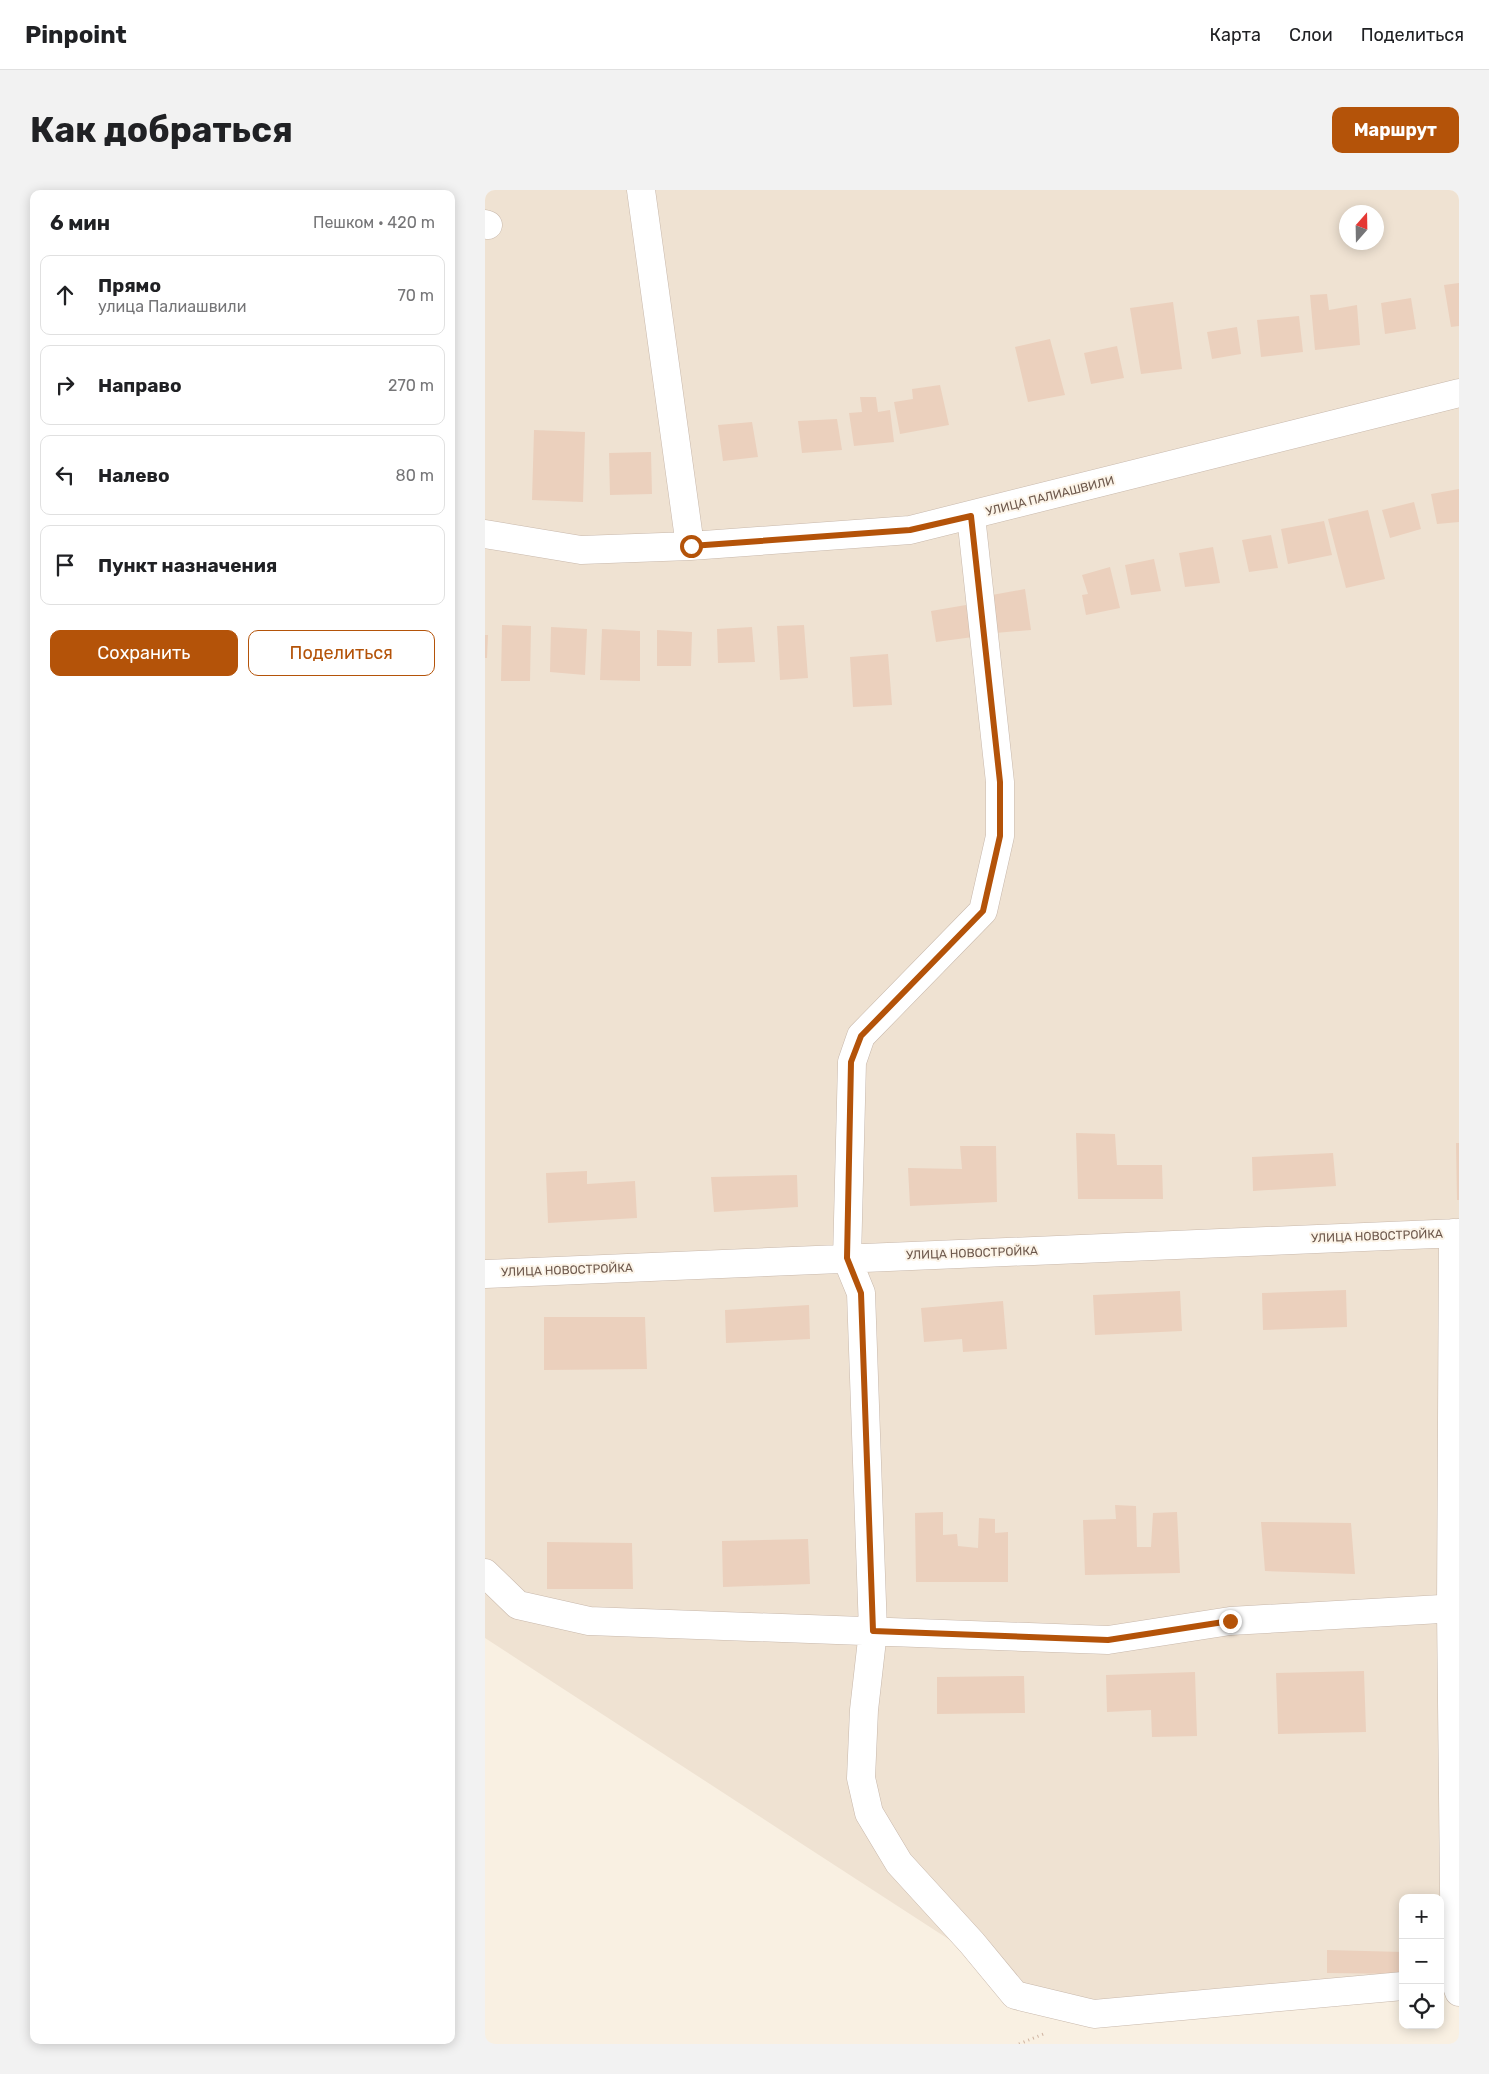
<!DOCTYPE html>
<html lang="ru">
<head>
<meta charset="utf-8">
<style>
	body { margin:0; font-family:Rubik,sans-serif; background:#f2f2f2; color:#202124 }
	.controls { position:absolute; right:15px; bottom:15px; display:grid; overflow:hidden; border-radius:10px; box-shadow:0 2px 12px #0003 }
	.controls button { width:45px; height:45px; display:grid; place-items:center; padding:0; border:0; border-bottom:1px solid #e0e0e0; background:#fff; color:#202124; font:25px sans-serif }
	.compass { position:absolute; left:854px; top:15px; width:45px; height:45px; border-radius:50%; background:#fff; box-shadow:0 2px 12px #0003; rotate:20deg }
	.stop { position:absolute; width:15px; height:15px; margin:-11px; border:4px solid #b45309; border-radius:50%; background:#fff }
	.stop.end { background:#b45309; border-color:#fff; box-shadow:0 1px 5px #0008 }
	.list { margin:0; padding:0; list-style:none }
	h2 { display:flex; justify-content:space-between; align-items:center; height:65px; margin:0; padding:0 20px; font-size:21px }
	h2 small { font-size:16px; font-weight:400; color:#757577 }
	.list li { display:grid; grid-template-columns:32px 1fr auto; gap:15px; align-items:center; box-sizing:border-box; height:80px; margin:0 10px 10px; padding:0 10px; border:1px solid #e0e0e0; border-radius:10px }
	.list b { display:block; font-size:19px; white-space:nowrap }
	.list p { margin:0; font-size:16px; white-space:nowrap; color:#757577 }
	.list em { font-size:16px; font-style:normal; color:#757577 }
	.actions { display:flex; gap:10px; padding:15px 20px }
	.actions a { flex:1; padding:11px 0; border:1px solid #b45309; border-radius:10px; text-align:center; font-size:18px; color:#b45309 }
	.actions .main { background:#b45309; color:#fff }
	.icon { flex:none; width:28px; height:28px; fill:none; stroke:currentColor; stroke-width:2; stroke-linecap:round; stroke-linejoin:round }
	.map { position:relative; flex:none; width:974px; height:1854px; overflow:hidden; border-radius:10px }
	header { display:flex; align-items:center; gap:30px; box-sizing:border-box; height:70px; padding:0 25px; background:#fff; border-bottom:1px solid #e0e0e0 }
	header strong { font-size:24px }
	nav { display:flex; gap:28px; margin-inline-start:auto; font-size:18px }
	.intro { display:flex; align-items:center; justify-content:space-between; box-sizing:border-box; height:120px; padding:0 30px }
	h1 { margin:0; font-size:35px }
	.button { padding:12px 22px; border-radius:10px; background:#b45309; color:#fff; font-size:18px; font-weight:700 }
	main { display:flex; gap:30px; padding:0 30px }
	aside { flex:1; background:#fff; border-radius:10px; box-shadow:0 2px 12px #0003 }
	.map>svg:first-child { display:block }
	.residential { fill:#efe2d2; fill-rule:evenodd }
	.building { fill:#ebd0bd }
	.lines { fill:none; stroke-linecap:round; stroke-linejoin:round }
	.minor-casing { stroke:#c8b8ab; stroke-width:29 }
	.path { stroke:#cfb3a1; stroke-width:3; stroke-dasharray:1 4; stroke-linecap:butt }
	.minor { stroke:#fff; stroke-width:28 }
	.route { stroke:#b45309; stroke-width:6 }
	.labels { text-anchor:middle; stroke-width:4; stroke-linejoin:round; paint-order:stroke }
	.street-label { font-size:12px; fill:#6d584c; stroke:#fcf4e8 }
</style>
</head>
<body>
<header>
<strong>Pinpoint</strong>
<nav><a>Карта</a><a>Слои</a><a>Поделиться</a></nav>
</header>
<div class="intro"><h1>Как добраться</h1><a class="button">Маршрут</a></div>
<main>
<aside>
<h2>6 мин<small>Пешком · 420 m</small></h2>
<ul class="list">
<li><svg class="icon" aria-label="ahead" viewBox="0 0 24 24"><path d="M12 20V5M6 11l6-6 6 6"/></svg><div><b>Прямо</b><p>улица Палиашвили</p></div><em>70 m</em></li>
<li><svg class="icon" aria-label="right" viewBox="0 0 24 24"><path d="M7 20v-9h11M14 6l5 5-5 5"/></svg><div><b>Направо</b></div><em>270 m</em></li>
<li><svg class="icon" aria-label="left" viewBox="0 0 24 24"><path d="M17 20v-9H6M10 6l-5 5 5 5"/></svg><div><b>Налево</b></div><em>80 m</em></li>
<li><svg class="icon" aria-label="arrive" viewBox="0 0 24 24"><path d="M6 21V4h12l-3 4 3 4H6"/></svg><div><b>Пункт назначения</b></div></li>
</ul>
<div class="actions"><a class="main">Сохранить</a><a>Поделиться</a></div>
</aside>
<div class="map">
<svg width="974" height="1854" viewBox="0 0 974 1854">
	<rect width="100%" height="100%" fill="#f9f0e2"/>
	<path class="residential" d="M0,0H974V1786L955,1788V1708H918V1792L579,1824L0,1448ZM862,22H892V52H862Z"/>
	<path class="building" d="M974,93V136L966,137L959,95Z
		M842,104L844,120L872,115L875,155L830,160L825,105Z
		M926,108L931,139L900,144L896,113Z
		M688,112L697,179L656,184L645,118Z
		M814,126L818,162L776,167L772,130Z
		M752,137L756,164L727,169L722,142Z
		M565,149L580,205L543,212L530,157Z
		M632,156L639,188L606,194L599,163Z
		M455,195L464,235L415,244L409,212L428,209L427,199Z
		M375,207H391L393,222L405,220L409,252L369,256L364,223L377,222Z
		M352,229L357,260L317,263L313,231Z
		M267,232L273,267L238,271L233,235Z
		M49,240L100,242L98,312L47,310Z
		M166,262L167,304L125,305L124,263Z
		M974,299V332L952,334L946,304Z
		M929,312L936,339L905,348L897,320Z
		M883,320L900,389L861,398L843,329Z
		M839,331L847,365L803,374L796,339Z
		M786,345L793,378L764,382L757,350Z
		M728,357L735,393L700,397L694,363Z
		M669,369L676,401L646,405L640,375Z
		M625,377L635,418L601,425L597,405L603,404L597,385Z
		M540,399L546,440L510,443L507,405Z
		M481,415L488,447L451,452L446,421Z
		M17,435L46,436L45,491H16Z
		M319,435L323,488L295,490L292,436Z
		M66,437L102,439L100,485L65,482Z
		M267,437L270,472L233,473L232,439Z
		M117,439L155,441V491L115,490Z
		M172,440L207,442L206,476H172Z
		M0,445H3L2,468H0Z
		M403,464L407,515L368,517L365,467Z
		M591,943L630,944L632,975H677L678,1009H593Z
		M971,953H974V1010H972Z
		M475,956H511L512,1012L425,1016L423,978L477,979Z
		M848,963L851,996L768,1001L767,967Z
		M102,981V994L150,991L152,1028L63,1033L61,983Z
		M312,985L313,1017L229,1022L226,987Z
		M861,1100L862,1137L778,1140L777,1103Z
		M695,1101L697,1141L610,1145L608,1105Z
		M518,1111L522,1159L478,1162L477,1149L439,1152L436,1118Z
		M324,1115L325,1149L241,1153L240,1120Z
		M59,1127H160L162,1179L59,1180Z
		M630,1315L651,1316L652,1357H666L668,1323L692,1322L695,1383L600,1385L598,1330L631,1329Z
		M458,1322V1345L472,1344L473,1356L493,1358L494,1328L510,1329V1343L523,1342V1392H431L430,1323Z
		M776,1332L866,1333L870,1384L780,1381Z
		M323,1349L325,1394L238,1397L237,1351Z
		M62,1352L147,1353L148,1399H62Z
		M879,1481L881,1542L793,1544L791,1483Z
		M710,1482L712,1546L667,1547L666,1520L622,1522L621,1485Z
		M539,1486L540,1523L452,1524V1487Z
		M842,1760L918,1762V1784L842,1783Z"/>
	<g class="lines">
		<g class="minor-casing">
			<path id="minor" d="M156,0L205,356
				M0,34L3,35
				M486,326L515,592V646L498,721L376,846L367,872L362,1069L376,1103L388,1441L379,1520L376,1588L384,1623L414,1673L487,1753L530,1805L609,1824L918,1796
				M0,344L96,360L205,356L425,340L974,203
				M968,1043L966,1419L970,1791L974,1802
				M0,1084L974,1043
				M0,1383L33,1415L104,1431L623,1450L745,1431L974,1418"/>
		</g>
		<path class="path" d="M534,1854L561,1843"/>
		<use href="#minor" class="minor"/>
	</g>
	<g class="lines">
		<path class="route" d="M206,356L425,340L486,326L515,592V646L498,721L376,846L366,872L362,1068L376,1103L388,1441L623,1450L745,1431"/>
	</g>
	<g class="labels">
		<g class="street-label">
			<text transform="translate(565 306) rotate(-14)" y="4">УЛИЦА ПАЛИАШВИЛИ</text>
			<text transform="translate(892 1046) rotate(-2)" y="4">УЛИЦА НОВОСТРОЙКА</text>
			<text transform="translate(487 1063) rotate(-2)" y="4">УЛИЦА НОВОСТРОЙКА</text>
			<text transform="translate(82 1080) rotate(-2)" y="4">УЛИЦА НОВОСТРОЙКА</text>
		</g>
	</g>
</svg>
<div class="controls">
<button>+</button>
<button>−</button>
<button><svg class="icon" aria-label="locate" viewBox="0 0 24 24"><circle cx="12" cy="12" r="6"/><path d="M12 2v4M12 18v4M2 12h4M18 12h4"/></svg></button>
</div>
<svg class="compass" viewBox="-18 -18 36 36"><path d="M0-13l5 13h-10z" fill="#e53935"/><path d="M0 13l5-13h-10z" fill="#757577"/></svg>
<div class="stop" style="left:206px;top:356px"></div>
<div class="stop end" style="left:745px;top:1431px"></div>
</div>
</main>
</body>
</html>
